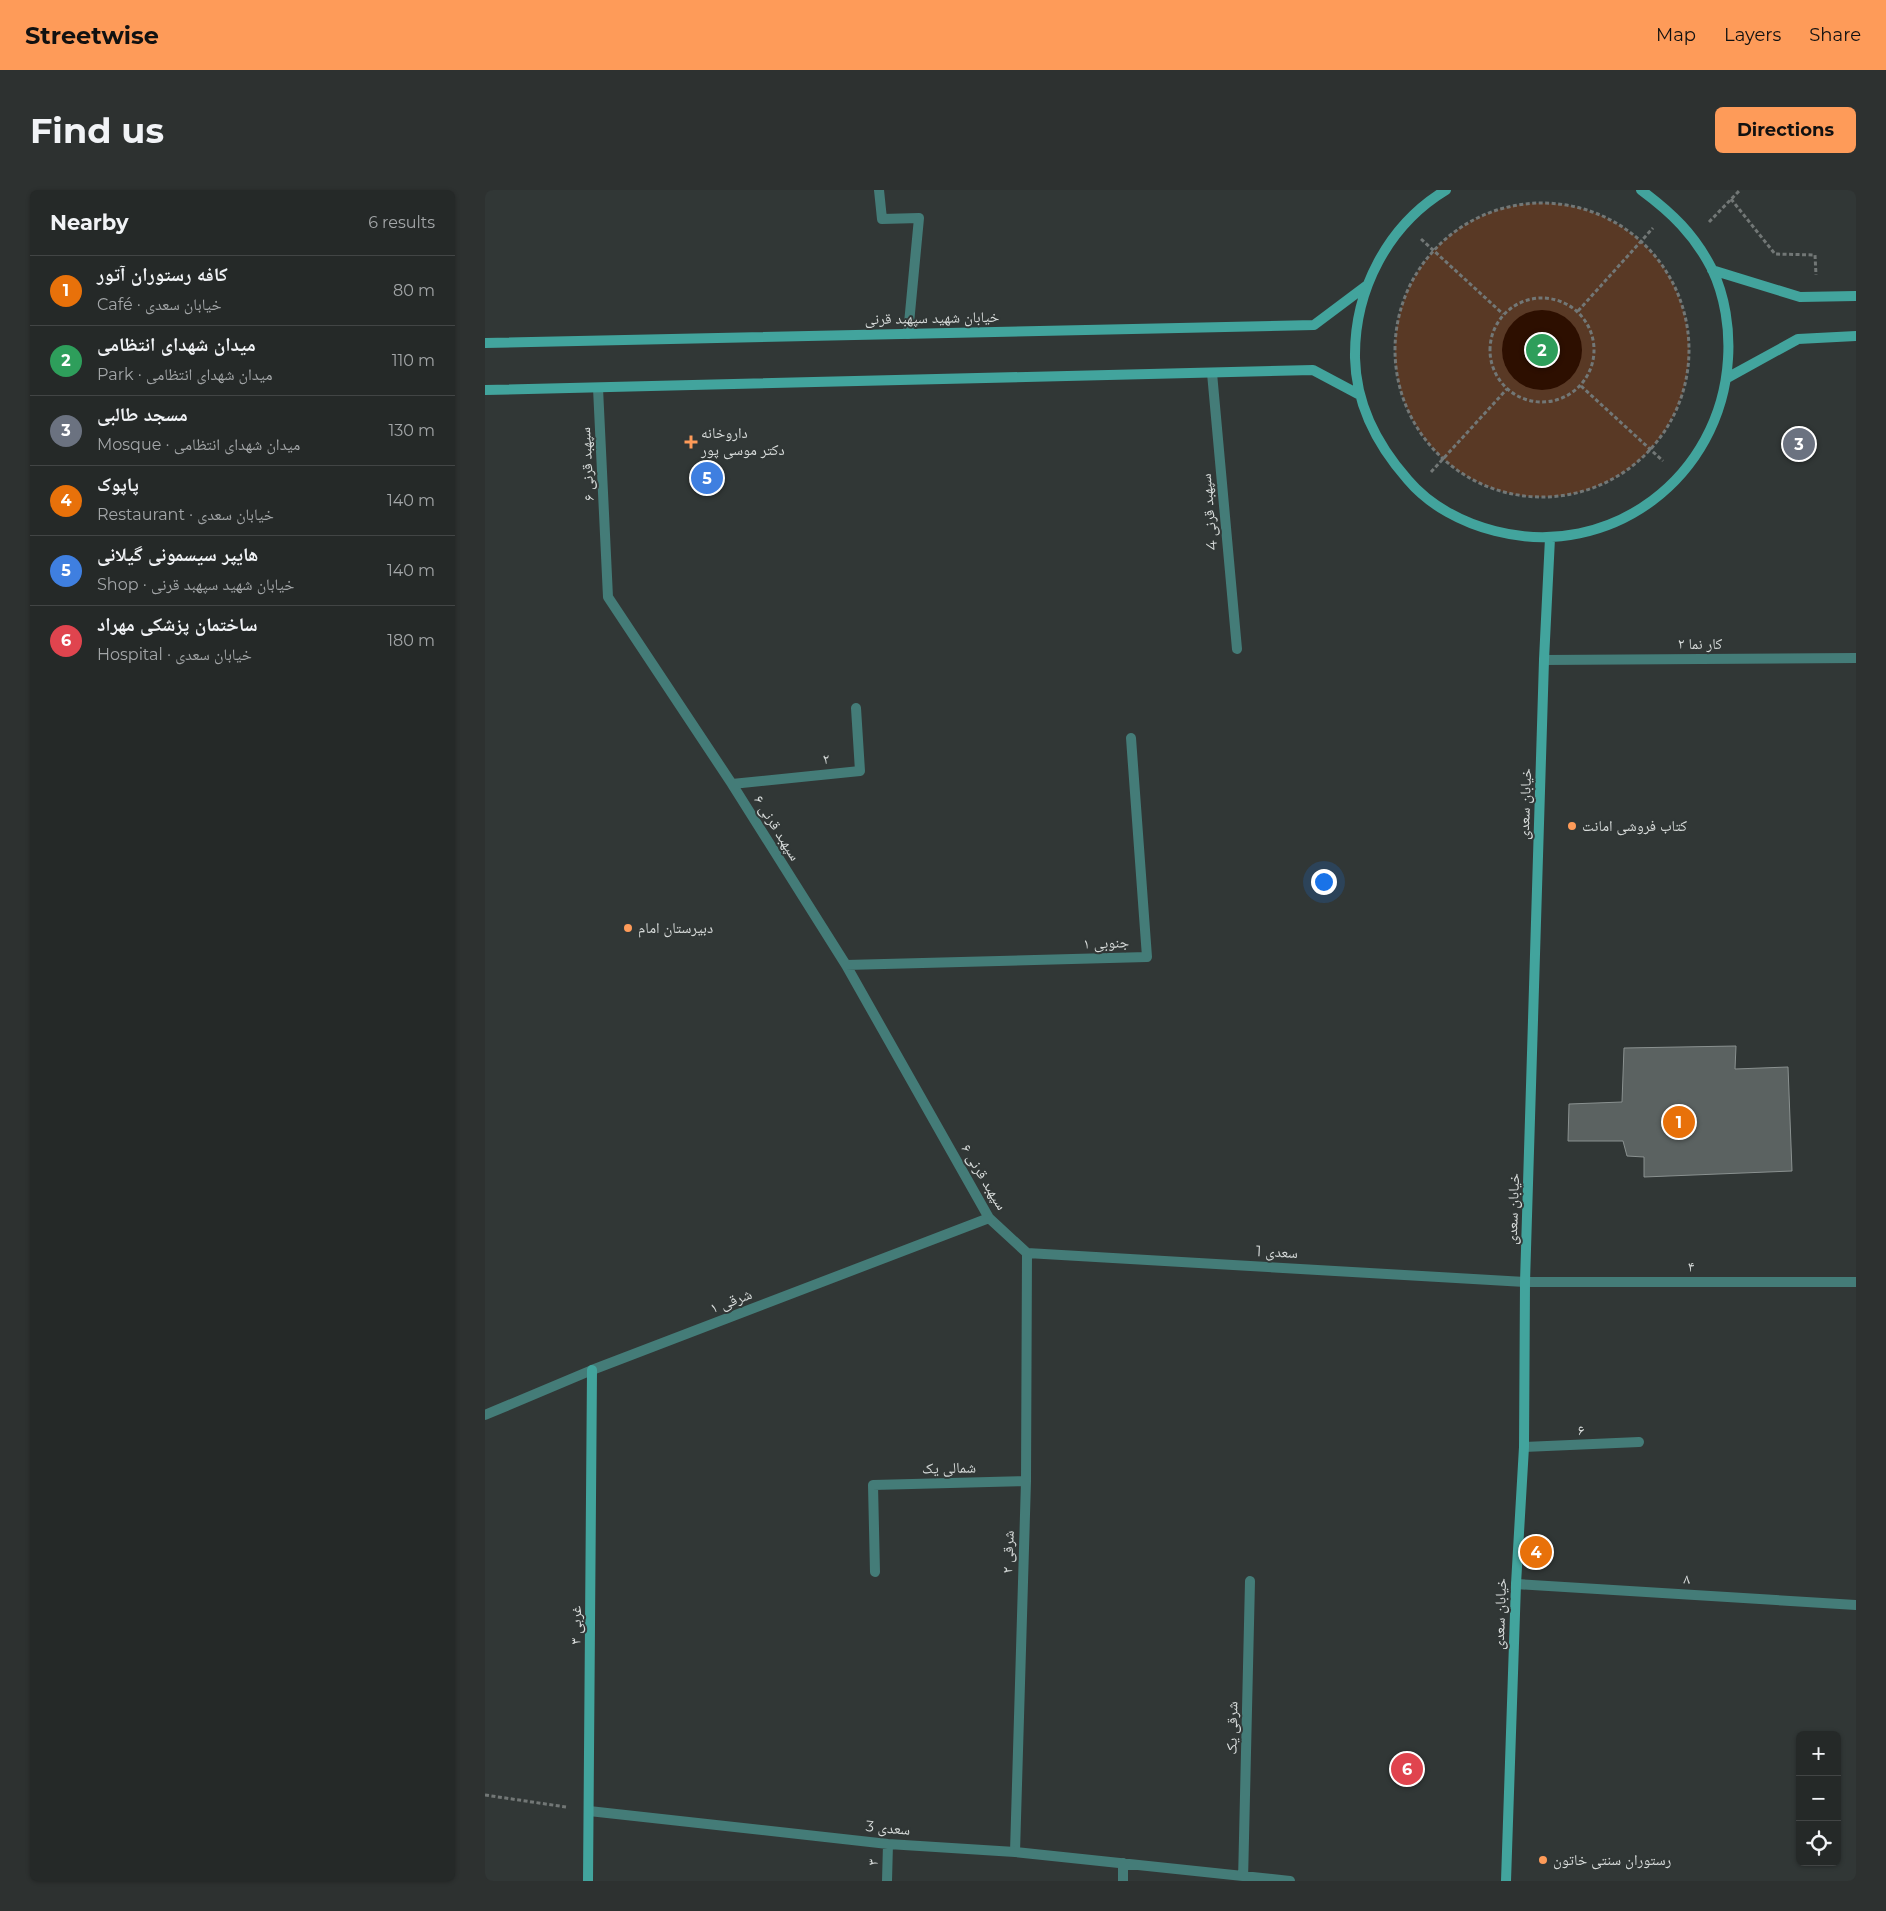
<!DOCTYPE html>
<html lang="en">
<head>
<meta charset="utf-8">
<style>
	body { margin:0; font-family:Montserrat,"Noto Naskh Arabic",sans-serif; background:#2d3130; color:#f1f3f6 }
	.controls { position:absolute; right:15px; bottom:15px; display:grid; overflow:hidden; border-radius:8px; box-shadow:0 1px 4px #0004 }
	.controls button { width:45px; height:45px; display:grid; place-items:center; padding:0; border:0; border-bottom:1px solid #424545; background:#252928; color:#f1f3f6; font:25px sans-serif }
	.you { position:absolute; left:838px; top:691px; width:18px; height:18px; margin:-12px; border:4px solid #fff; border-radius:50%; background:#1a73e8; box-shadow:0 0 0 8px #1a73e833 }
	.badge { display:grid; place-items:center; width:32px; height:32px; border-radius:50%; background:#fe9b59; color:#fff; font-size:16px; font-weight:700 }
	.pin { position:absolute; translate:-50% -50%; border:2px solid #fff; box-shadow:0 1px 5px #0006 }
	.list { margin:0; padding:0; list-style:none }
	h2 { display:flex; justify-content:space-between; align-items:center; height:65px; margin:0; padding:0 20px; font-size:21px }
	h2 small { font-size:16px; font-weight:400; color:#a3a6a8 }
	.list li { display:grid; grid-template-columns:32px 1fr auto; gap:15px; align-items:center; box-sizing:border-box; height:70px; padding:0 20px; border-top:1px solid #424545 }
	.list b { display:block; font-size:19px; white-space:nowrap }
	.list p { margin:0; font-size:16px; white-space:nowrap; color:#a3a6a8 }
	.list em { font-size:16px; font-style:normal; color:#a3a6a8 }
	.icon { flex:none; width:28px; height:28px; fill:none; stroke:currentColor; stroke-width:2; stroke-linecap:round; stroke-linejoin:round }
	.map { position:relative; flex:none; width:1371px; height:1691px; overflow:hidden; border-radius:8px }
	header { display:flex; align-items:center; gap:30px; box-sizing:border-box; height:70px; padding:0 25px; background:#fe9b59; color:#111 }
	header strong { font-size:24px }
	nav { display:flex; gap:28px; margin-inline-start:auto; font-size:18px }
	.intro { display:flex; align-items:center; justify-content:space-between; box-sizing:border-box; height:120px; padding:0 30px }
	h1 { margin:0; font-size:35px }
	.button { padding:12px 22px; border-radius:8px; background:#fe9b59; color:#111; font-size:18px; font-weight:700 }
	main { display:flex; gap:30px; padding:0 30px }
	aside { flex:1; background:#252928; border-radius:8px; box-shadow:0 1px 4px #0004 }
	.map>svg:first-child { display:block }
	.green { fill:#593925 }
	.water { fill:#2d0f00 }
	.building { fill:#5b6261; stroke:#8a9190 }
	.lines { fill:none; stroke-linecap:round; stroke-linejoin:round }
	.path { stroke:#727776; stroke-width:3; stroke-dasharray:4 2.5; stroke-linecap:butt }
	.street { stroke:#447c78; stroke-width:10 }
	.secondary { stroke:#42a49d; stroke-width:10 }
	.poi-dot { fill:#fe9b59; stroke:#313736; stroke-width:2 }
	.labels { text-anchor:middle; stroke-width:4; stroke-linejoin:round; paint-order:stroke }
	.street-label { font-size:15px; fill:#d7dbda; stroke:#313736 }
	.poi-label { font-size:15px; fill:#d7dbda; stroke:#313736; text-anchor:start }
</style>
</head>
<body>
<header>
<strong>Streetwise</strong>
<nav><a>Map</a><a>Layers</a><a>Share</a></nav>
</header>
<div class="intro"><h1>Find us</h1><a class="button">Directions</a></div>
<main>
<aside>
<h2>Nearby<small>6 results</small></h2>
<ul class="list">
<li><span class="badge" style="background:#e8710a">1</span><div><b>کافه رستوران آتور</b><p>Café · خیابان سعدی</p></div><em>80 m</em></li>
<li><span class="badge" style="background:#2e9e5b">2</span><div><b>میدان شهدای انتظامی</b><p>Park · میدان شهدای انتظامی</p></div><em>110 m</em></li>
<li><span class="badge" style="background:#6b7280">3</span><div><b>مسجد طالبی</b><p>Mosque · میدان شهدای انتظامی</p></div><em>130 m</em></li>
<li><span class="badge" style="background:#e8710a">4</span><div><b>پاپوک</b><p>Restaurant · خیابان سعدی</p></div><em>140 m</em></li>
<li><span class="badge" style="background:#3f7fe0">5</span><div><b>هایپر سیسمونی گیلانی</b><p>Shop · خیابان شهید سپهبد قرنی</p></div><em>140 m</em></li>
<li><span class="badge" style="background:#e0444e">6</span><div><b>ساختمان پزشکی مهراد</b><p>Hospital · خیابان سعدی</p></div><em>180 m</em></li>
</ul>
</aside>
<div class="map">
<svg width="1371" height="1691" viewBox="0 0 1371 1691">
	<rect width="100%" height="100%" fill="#313736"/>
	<path class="green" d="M910 160a147 147 0 1 1 294 0a147 147 0 1 1-294 0Z"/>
	<path class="water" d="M1017 160a40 40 0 1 1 80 0a40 40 0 1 1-80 0Z"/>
	<path class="building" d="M1251,856L1250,879L1303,877L1307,981L1159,987V967L1142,966L1138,951H1083L1084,914L1137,912L1139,858Z"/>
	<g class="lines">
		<path class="path" d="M1246,9L1290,64L1330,65L1331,85
			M910 160a147 147 0 1 1 294 0a147 147 0 1 1-294 0Z
			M1224,32L1255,0
			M936,49L1018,124
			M1005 160a52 52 0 1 1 104 0a52 52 0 1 1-104 0Z
			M1093,121L1168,38
			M1096,196L1178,271
			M946,282L1022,199
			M0,1605L81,1617"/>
		<path class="street" d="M394,0L397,29L434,28L423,144
			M727,183L752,459
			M113,198L123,407L247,594L361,775L504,1028L542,1063
			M1059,470L1371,468
			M247,594L375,581L371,518
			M361,775L662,767L646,548
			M542,1063L1040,1092H1371
			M0,1225L107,1180L504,1028
			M1039,1257L1154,1252
			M390,1382L388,1295L541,1291
			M1031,1394L1371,1415
			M104,1621L403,1654L530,1662L805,1691
			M530,1662L541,1291L542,1063
			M638,1673V1691
			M402,1691L403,1654
			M758,1691L765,1391"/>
		<path class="secondary" d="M961,0C903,35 869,100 870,168C871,214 893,256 923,290C945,316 978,333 1010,341C1126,371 1236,287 1243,169C1245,139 1240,106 1227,79C1209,44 1187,23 1156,0
			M1227,80L1315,107L1371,106
			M0,153L829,135L881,96
			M1242,188L1313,149L1371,146
			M0,200L828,180L875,205
			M103,1691L107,1180
			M1021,1691L1031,1394L1039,1257L1040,1092L1059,470L1065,348"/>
	</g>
	<g class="poi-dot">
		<path d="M203.5 244.5h5v5h5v5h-5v5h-5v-5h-5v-5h5z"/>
		<circle cx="1087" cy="636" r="5"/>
		<circle cx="143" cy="738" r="5"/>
		<circle cx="1058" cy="1670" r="5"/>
	</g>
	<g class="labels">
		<g class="street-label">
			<text transform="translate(447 128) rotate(-1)" y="5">خیابان شهید سپهبد قرنی</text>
			<text transform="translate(102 274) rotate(-93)" y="5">سپهبد قرنی ۶</text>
			<text transform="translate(724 322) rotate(-95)" y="5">سپهبد قرنی 4</text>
			<text x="1215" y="459">کار نما ۲</text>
			<text transform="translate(341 569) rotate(-6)" y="5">۲</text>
			<text transform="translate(1040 614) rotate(-88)" y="5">خیابان سعدی</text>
			<text transform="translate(292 638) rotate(58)" y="5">سپهبد قرنی ۶</text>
			<text transform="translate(621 753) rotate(-2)" y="5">۱ جنوبی</text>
			<text transform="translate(499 987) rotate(59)" y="5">سپهبد قرنی ۶</text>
			<text transform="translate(1028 1019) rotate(-88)" y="5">خیابان سعدی</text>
			<text transform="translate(792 1062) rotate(3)" y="5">سعدی 1</text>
			<text x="1206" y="1082">۴</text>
			<text transform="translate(246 1111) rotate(-21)" y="5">شرقی ۱</text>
			<text transform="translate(1096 1240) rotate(-3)" y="5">۶</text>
			<text transform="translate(464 1278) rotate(-1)" y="5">شمالی یک</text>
			<text transform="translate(523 1362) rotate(-88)" y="5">شرقی ۲</text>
			<text transform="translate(1202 1389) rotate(3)" y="5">۸</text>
			<text transform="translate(1015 1424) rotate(-88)" y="5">خیابان سعدی</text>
			<text transform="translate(91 1435) rotate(-90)" y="5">۳ غربی</text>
			<text transform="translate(747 1538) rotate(-89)" y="5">شرقی یک</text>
			<text transform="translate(403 1638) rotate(5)" y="5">سعدی 3</text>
			<text transform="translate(388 1672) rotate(-87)" y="5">۳</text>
		</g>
		<g class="poi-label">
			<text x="216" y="248">داروخانه<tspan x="216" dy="17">دکتر موسی پور</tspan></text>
			<text x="1097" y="641">کتاب فروشی امانت</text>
			<text x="153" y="743">دبیرستان امام</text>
			<text x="1068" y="1675">رستوران سنتی خاتون</text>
		</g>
	</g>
</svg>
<div class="controls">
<button>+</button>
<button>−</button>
<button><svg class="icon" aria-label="locate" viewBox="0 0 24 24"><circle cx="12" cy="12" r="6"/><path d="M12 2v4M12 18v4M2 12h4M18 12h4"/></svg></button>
</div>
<div class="you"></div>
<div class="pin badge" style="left:1194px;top:932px;background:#e8710a">1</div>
<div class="pin badge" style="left:1057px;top:160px;background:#2e9e5b">2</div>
<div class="pin badge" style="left:1314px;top:254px;background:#6b7280">3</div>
<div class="pin badge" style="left:1051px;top:1362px;background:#e8710a">4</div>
<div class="pin badge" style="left:222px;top:288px;background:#3f7fe0">5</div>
<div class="pin badge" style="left:922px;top:1579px;background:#e0444e">6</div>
</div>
</main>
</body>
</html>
